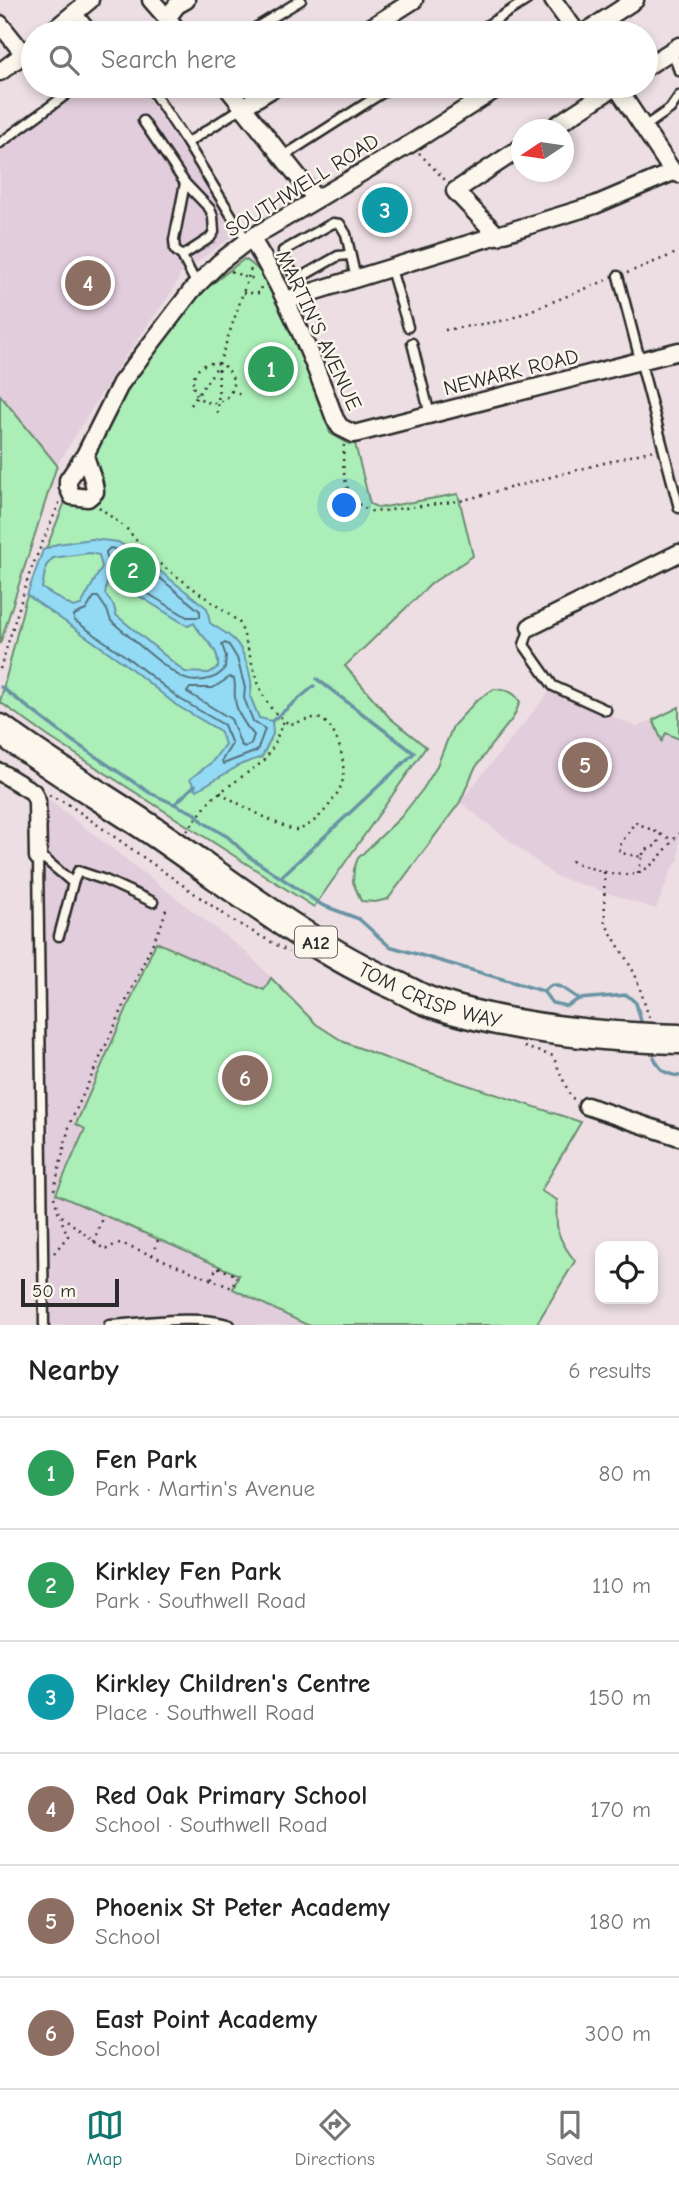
<!DOCTYPE html>
<html lang="en">
<head>
<meta charset="utf-8">
<style>
	body { margin:0; font-family:"Comic Neue",sans-serif; background:#f6f6f6; color:#222 }
	.controls { position:absolute; right:21px; bottom:21px; display:grid; overflow:hidden; border-radius:14px; box-shadow:0 4px 10px #0003 }
	.controls button { width:63px; height:63px; display:grid; place-items:center; padding:0; border:0; border-bottom:2px solid #e0e0e0; background:#fff; color:#222; font:35px sans-serif }
	.compass { position:absolute; left:511px; top:119px; width:63px; height:63px; border-radius:50%; background:#fff; box-shadow:0 4px 10px #0003; rotate:257deg }
	.scale { position:absolute; left:21px; bottom:18px; width:98px; box-sizing:border-box; padding-left:7px; border:4px solid #2b2b2b; border-top:0; font-size:19px; line-height:24px; white-space:nowrap; color:#2b2b2b; -webkit-text-stroke:5px #fbf7ec; paint-order:stroke }
	.you { position:absolute; left:345px; top:506px; width:24px; height:24px; margin:-18px; border:5px solid #fff; border-radius:50%; background:#1a73e8; box-shadow:0 0 0 10px #1a73e833 }
	.badge { display:grid; place-items:center; width:46px; height:46px; border-radius:50%; background:#0f766e; color:#fff; font-size:23px; font-weight:700 }
	.pin { position:absolute; translate:-50% -50%; border:4px solid #fff; box-shadow:0 2px 7px #0006 }
	.list { margin:0; padding:0; list-style:none }
	h2 { display:flex; justify-content:space-between; align-items:center; height:91px; margin:0; padding:0 28px; font-size:30px }
	h2 small { font-size:23px; font-weight:400; color:#767676 }
	.list li { display:grid; grid-template-columns:46px 1fr auto; gap:21px; align-items:center; box-sizing:border-box; height:112px; padding:0 28px; border-top:2px solid #e0e0e0 }
	.list b { display:block; font-size:26px; white-space:nowrap }
	.list p { margin:0; font-size:23px; white-space:nowrap; color:#767676 }
	.list em { font-size:23px; font-style:normal; color:#767676 }
	.icon { flex:none; width:38px; height:38px; fill:none; stroke:currentColor; stroke-width:2; stroke-linecap:round; stroke-linejoin:round }
	.map { position:relative; flex:none; width:679px; height:1325px; overflow:hidden }
	.search { position:absolute; background:#fff; box-shadow:0 4px 10px #0003; left:21px; right:21px; top:21px; height:77px; display:flex; align-items:center; gap:18px; box-sizing:border-box; padding:0 24px; border-radius:38px; color:#767676; font-size:26px }
	.sheet { height:763px; background:#fff }
	nav { display:flex; justify-content:space-around; align-items:center; box-sizing:border-box; height:98px; border-top:2px solid #e0e0e0; background:#fff; font-size:19px; color:#767676 }
	nav a { display:grid; justify-items:center; gap:4px }
	nav .on { color:#0f766e }
	.map>svg:first-child { display:block }
	.built { fill:#e2cddc }
	.green { fill:#abeeb7; stroke:#6b8c71; stroke-width:2 }
	.water { fill:#93daf5; stroke:#6994a4; stroke-width:2; fill-rule:evenodd }
	.lines { fill:none; stroke-linecap:round; stroke-linejoin:round }
	.shore { stroke:#55717c; stroke-width:2 }
	.stream { stroke:#6994a4; stroke-width:3.5 }
	.lane-casing { stroke:#2b2b2b; stroke-width:13 }
	.street-casing { stroke:#2b2b2b; stroke-width:21 }
	.highway-casing { stroke:#2b2b2b; stroke-width:33 }
	.path { stroke:#2b2b2b; stroke-width:2.5; stroke-dasharray:2 5; stroke-linecap:butt }
	.lane { stroke:#fbf7ec; stroke-width:8 }
	.street { stroke:#fbf7ec; stroke-width:16 }
	.highway { stroke:#fbf7ec; stroke-width:28 }
	.labels { text-anchor:middle; stroke-width:5; stroke-linejoin:round; paint-order:stroke }
	.shield { fill:#fbf7ec; stroke:#696865; stroke-width:2 }
	.shield-label { font-size:19px; font-weight:bold; fill:#2b2b2b }
	.street-label { font-size:21px; fill:#2b2b2b; stroke:#fbf7ec }
</style>
</head>
<body>
<div class="map">
<svg width="679" height="1325" viewBox="0 0 679 1325">
	<rect width="100%" height="100%" fill="#ecdee3"/>
	<filter id="ink" filterUnits="userSpaceOnUse"><feTurbulence type="fractalNoise" baseFrequency=".0143" numOctaves="2"/><feDisplacementMap in="SourceGraphic" scale="14" xChannelSelector="R" yChannelSelector="G"/><feConvolveMatrix kernelMatrix="1 2 1 2 8 2 1 2 1" color-interpolation-filters="sRGB"/></filter>
	<g filter="url(#ink)">
		<path class="built" d="M82,86H140L238,232L180,275L173,290L120,364L57,465L0,395V147Z
			M550,691L637,727L679,707V860L672,869L656,909L555,876L460,802Z
			M44,796L246,952L316,1024L343,1042L388,1059L581,1122L541,1191L557,1200L556,1226L562,1244L575,1261L536,1325H48L43,1051Z"/>
		<path class="green" d="M244,259C282,277 318,393 330,433L349,444H355L370,504L379,508L458,494L473,556L432,583L345,666L390,718L426,747L314,907L49,737L0,702L25,601L67,497L77,505L90,504L91,459L128,384L203,291Z
			M0,395L57,465L0,644Z
			M494,689C506,690 514,691 520,702L513,718L492,744L474,770L460,802L388,899L375,902L361,901L353,882L354,869L358,858L400,818L423,789L436,768L453,726L477,700Z
			M679,707V739L666,733L662,741L653,720Z
			M156,942L264,990L271,978L316,1024L344,1042L388,1059L581,1122L541,1191L557,1200C555,1229 557,1238 575,1261L536,1325H307L233,1289L239,1275L56,1194L85,1129L76,1124Z"/>
		<path class="water" d="M92,539L118,542L138,554L207,608L210,623C217,628 227,633 233,639C244,648 255,683 250,696L259,718L272,721L273,734L262,757L242,764L197,790L190,779L212,762L225,744L220,731L176,705L124,663L27,595L43,550L57,544ZM89,553L99,555L102,567L81,605L73,607L42,588L46,566L53,558ZM113,580L188,626L194,623C202,640 220,646 218,667L209,673L185,672L116,615L114,606L105,594L107,583Z"/>
		<g class="lines">
			<path class="shore" d="M110,548C134,552 179,595 200,611V617H187L117,575L109,573L106,552Z
				M98,597L107,610L111,621C132,638 158,663 181,677C193,684 217,681 225,668L226,656L222,645L225,643L229,645L237,658L245,688L244,698L253,721L265,729L257,751L223,764L222,760L232,744L224,725L180,699L128,658L74,620V615L86,610L94,597Z
				M230,677L234,679C236,686 234,690 235,697C235,710 245,726 254,735L251,744L245,747L241,745L231,719L187,692L190,688H213Z"/>
			<path class="stream" d="M1,687L71,740L150,793L196,814L203,822L228,837L248,856L322,905L359,919L389,946L543,991L552,985L561,987L579,999L627,995L636,1003L641,1021
				M272,721L314,686
				M175,804L195,785
				M281,877L414,753L317,679
				M543,991L552,1003L567,1006L579,999
				M654,1057C660,1070 664,1074 679,1076"/>
			<g class="lane-casing">
				<path id="lane" d="M77,12L94,33
					M247,33L301,0
					M475,33L527,0
					M672,51L679,71
					M149,86L187,143L247,241
					M143,121L185,183L210,209L213,217L214,232L210,238L182,256L197,285
					M644,127L670,109L679,96
					M0,143L78,86
					M187,143L243,107
					M282,157L393,86
					M349,255L338,256L301,277L294,275L284,259L283,251L333,223L340,224L346,234L356,279
					M182,256L175,250L174,240L185,183
					M391,269L408,327
					M618,276L679,508
					M412,343L430,415
					M530,627L524,645L553,686L606,710
					M59,936L73,883
					M44,1325L38,857L46,860L73,883L78,871L105,880L153,902
					M109,1325C141,1323 202,1314 230,1325"/>
			</g>
			<g class="street-casing">
				<path id="street" d="M151,0L180,33
					M553,0L577,33
					M167,18L177,5L186,0
					M0,24L24,54
					M50,33L90,0
					M362,33L414,0
					M584,33L635,0
					M646,67L679,46
					M0,72L33,47
					M226,86L316,199
					M616,86L673,172L679,174
					M244,106L277,86
					M549,130L616,86
					M498,236L455,191L522,147
					M251,238C287,295 312,356 335,419L340,427L354,434L679,351
					M286,300L595,205L673,172
					M85,455C88,468 95,480 95,492L88,498L72,496L68,487V480L85,455L121,383L192,290L220,262L251,238L410,144L501,86
					M530,627L679,553
					M0,772L33,792L37,801L38,857
					M587,1106L679,1137"/>
			</g>
			<g class="highway-casing">
				<g id="highway">
					<path id="s1" d="M0,729C51,767 106,799 159,835C236,888 310,947 395,985C408,991 420,999 433,1003C511,1029 597,1037 679,1039"/>
				</g>
			</g>
			<path class="path" d="M419,153L446,181
				M231,271L247,278H257
				M627,273L679,252
				M243,293H260L261,285
				M445,330L507,320L607,280
				M193 383a20 20 0 1 1 40 0a20 20 0 1 1-40 0Z
				M231,391L241,395
				M191,405L219,364
				M218,413L219,364L252,266
				M344,445C341,473 345,504 374,512L460,501L653,450
				M99,507L128,530L149,556L239,622C251,650 253,683 271,708C275,714 283,718 288,724C300,724 313,713 324,721C339,733 348,768 341,786C334,802 314,827 296,830C289,831 228,799 220,792
				M0,669L30,572L60,501
				M49,795L68,804L232,920L289,952
				M187,831L212,798L264,761L273,747L284,720
				M661,834L657,845L644,851L642,857L621,853L618,848L635,822L673,840
				M571,861C589,868 622,880 640,872C656,865 668,846 679,833
				M604,872L605,923L635,974L649,1017
				M638,873L642,857
				M524,1047L553,1056L571,1098L576,1099
				M54,1190L70,1123L162,923L166,909
				M54,1197L59,1214L105,1250L118,1243L129,1246L232,1288L237,1276L217,1267L211,1279
				M94,1242L103,1215
				M54,1253L68,1236L60,1217
				M152,1255L158,1240"/>
			<use href="#lane" class="lane"/>
			<use href="#street" class="street"/>
			<use href="#highway" class="highway"/>
		</g>
	</g>
	<g class="labels">
		<rect class="shield" x="295" y="926.5" width="42" height="31" rx="5"/>
		<g class="shield-label">
			<text x="316" y="949">A12</text>
		</g>
		<g class="street-label">
			<text transform="translate(302 185) rotate(-32)" y="7">SOUTHWELL ROAD</text>
			<text transform="translate(319 330) rotate(65)" y="7">MARTIN'S AVENUE</text>
			<text transform="translate(511 372) rotate(-14)" y="7">NEWARK ROAD</text>
			<text dy="7" stroke="none"><textPath href="#s1" startOffset="508">TOM CRISP WAY</textPath></text>
		</g>
	</g>
</svg>
<div class="controls">
<button><svg class="icon" aria-label="locate" viewBox="0 0 24 24"><circle cx="12" cy="12" r="6"/><path d="M12 2v4M12 18v4M2 12h4M18 12h4"/></svg></button>
</div>
<svg class="compass" viewBox="-18 -18 36 36"><path d="M0-13l5 13h-10z" fill="#e53935"/><path d="M0 13l5-13h-10z" fill="#767676"/></svg>
<div class="scale">50 m</div>
<div class="you"></div>
<div class="pin badge" style="left:271px;top:369px;background:#2e9e5b">1</div>
<div class="pin badge" style="left:133px;top:570px;background:#2e9e5b">2</div>
<div class="pin badge" style="left:385px;top:210px;background:#0f9aa8">3</div>
<div class="pin badge" style="left:88px;top:283px;background:#8d6e63">4</div>
<div class="pin badge" style="left:585px;top:765px;background:#8d6e63">5</div>
<div class="pin badge" style="left:245px;top:1078px;background:#8d6e63">6</div>
<div class="search"><svg class="icon" aria-label="search" viewBox="0 0 24 24"><circle cx="10" cy="10" r="6"/><path d="M15 15l6 6"/></svg>Search here</div>
</div>
<section class="sheet">
<h2>Nearby<small>6 results</small></h2>
<ul class="list">
<li><span class="badge" style="background:#2e9e5b">1</span><div><b>Fen Park</b><p>Park · Martin's Avenue</p></div><em>80 m</em></li>
<li><span class="badge" style="background:#2e9e5b">2</span><div><b>Kirkley Fen Park</b><p>Park · Southwell Road</p></div><em>110 m</em></li>
<li><span class="badge" style="background:#0f9aa8">3</span><div><b>Kirkley Children's Centre</b><p>Place · Southwell Road</p></div><em>150 m</em></li>
<li><span class="badge" style="background:#8d6e63">4</span><div><b>Red Oak Primary School</b><p>School · Southwell Road</p></div><em>170 m</em></li>
<li><span class="badge" style="background:#8d6e63">5</span><div><b>Phoenix St Peter Academy</b><p>School</p></div><em>180 m</em></li>
<li><span class="badge" style="background:#8d6e63">6</span><div><b>East Point Academy</b><p>School</p></div><em>300 m</em></li>
</ul>
</section>
<nav>
<a class="on"><svg class="icon" aria-label="map" viewBox="0 0 24 24"><path d="M3 6l6-2 6 2 6-2v14l-6 2-6-2-6 2zM9 4v14M15 6v14"/></svg>Map</a>
<a><svg class="icon" aria-label="directions" viewBox="0 0 24 24"><path d="M12 3l9 9-9 9-9-9zM9 14v-3h6M13 9l2 2-2 2"/></svg>Directions</a>
<a><svg class="icon" aria-label="saved" viewBox="0 0 24 24"><path d="M7 4h10v16l-5-4-5 4z"/></svg>Saved</a>
</nav>
</body>
</html>
